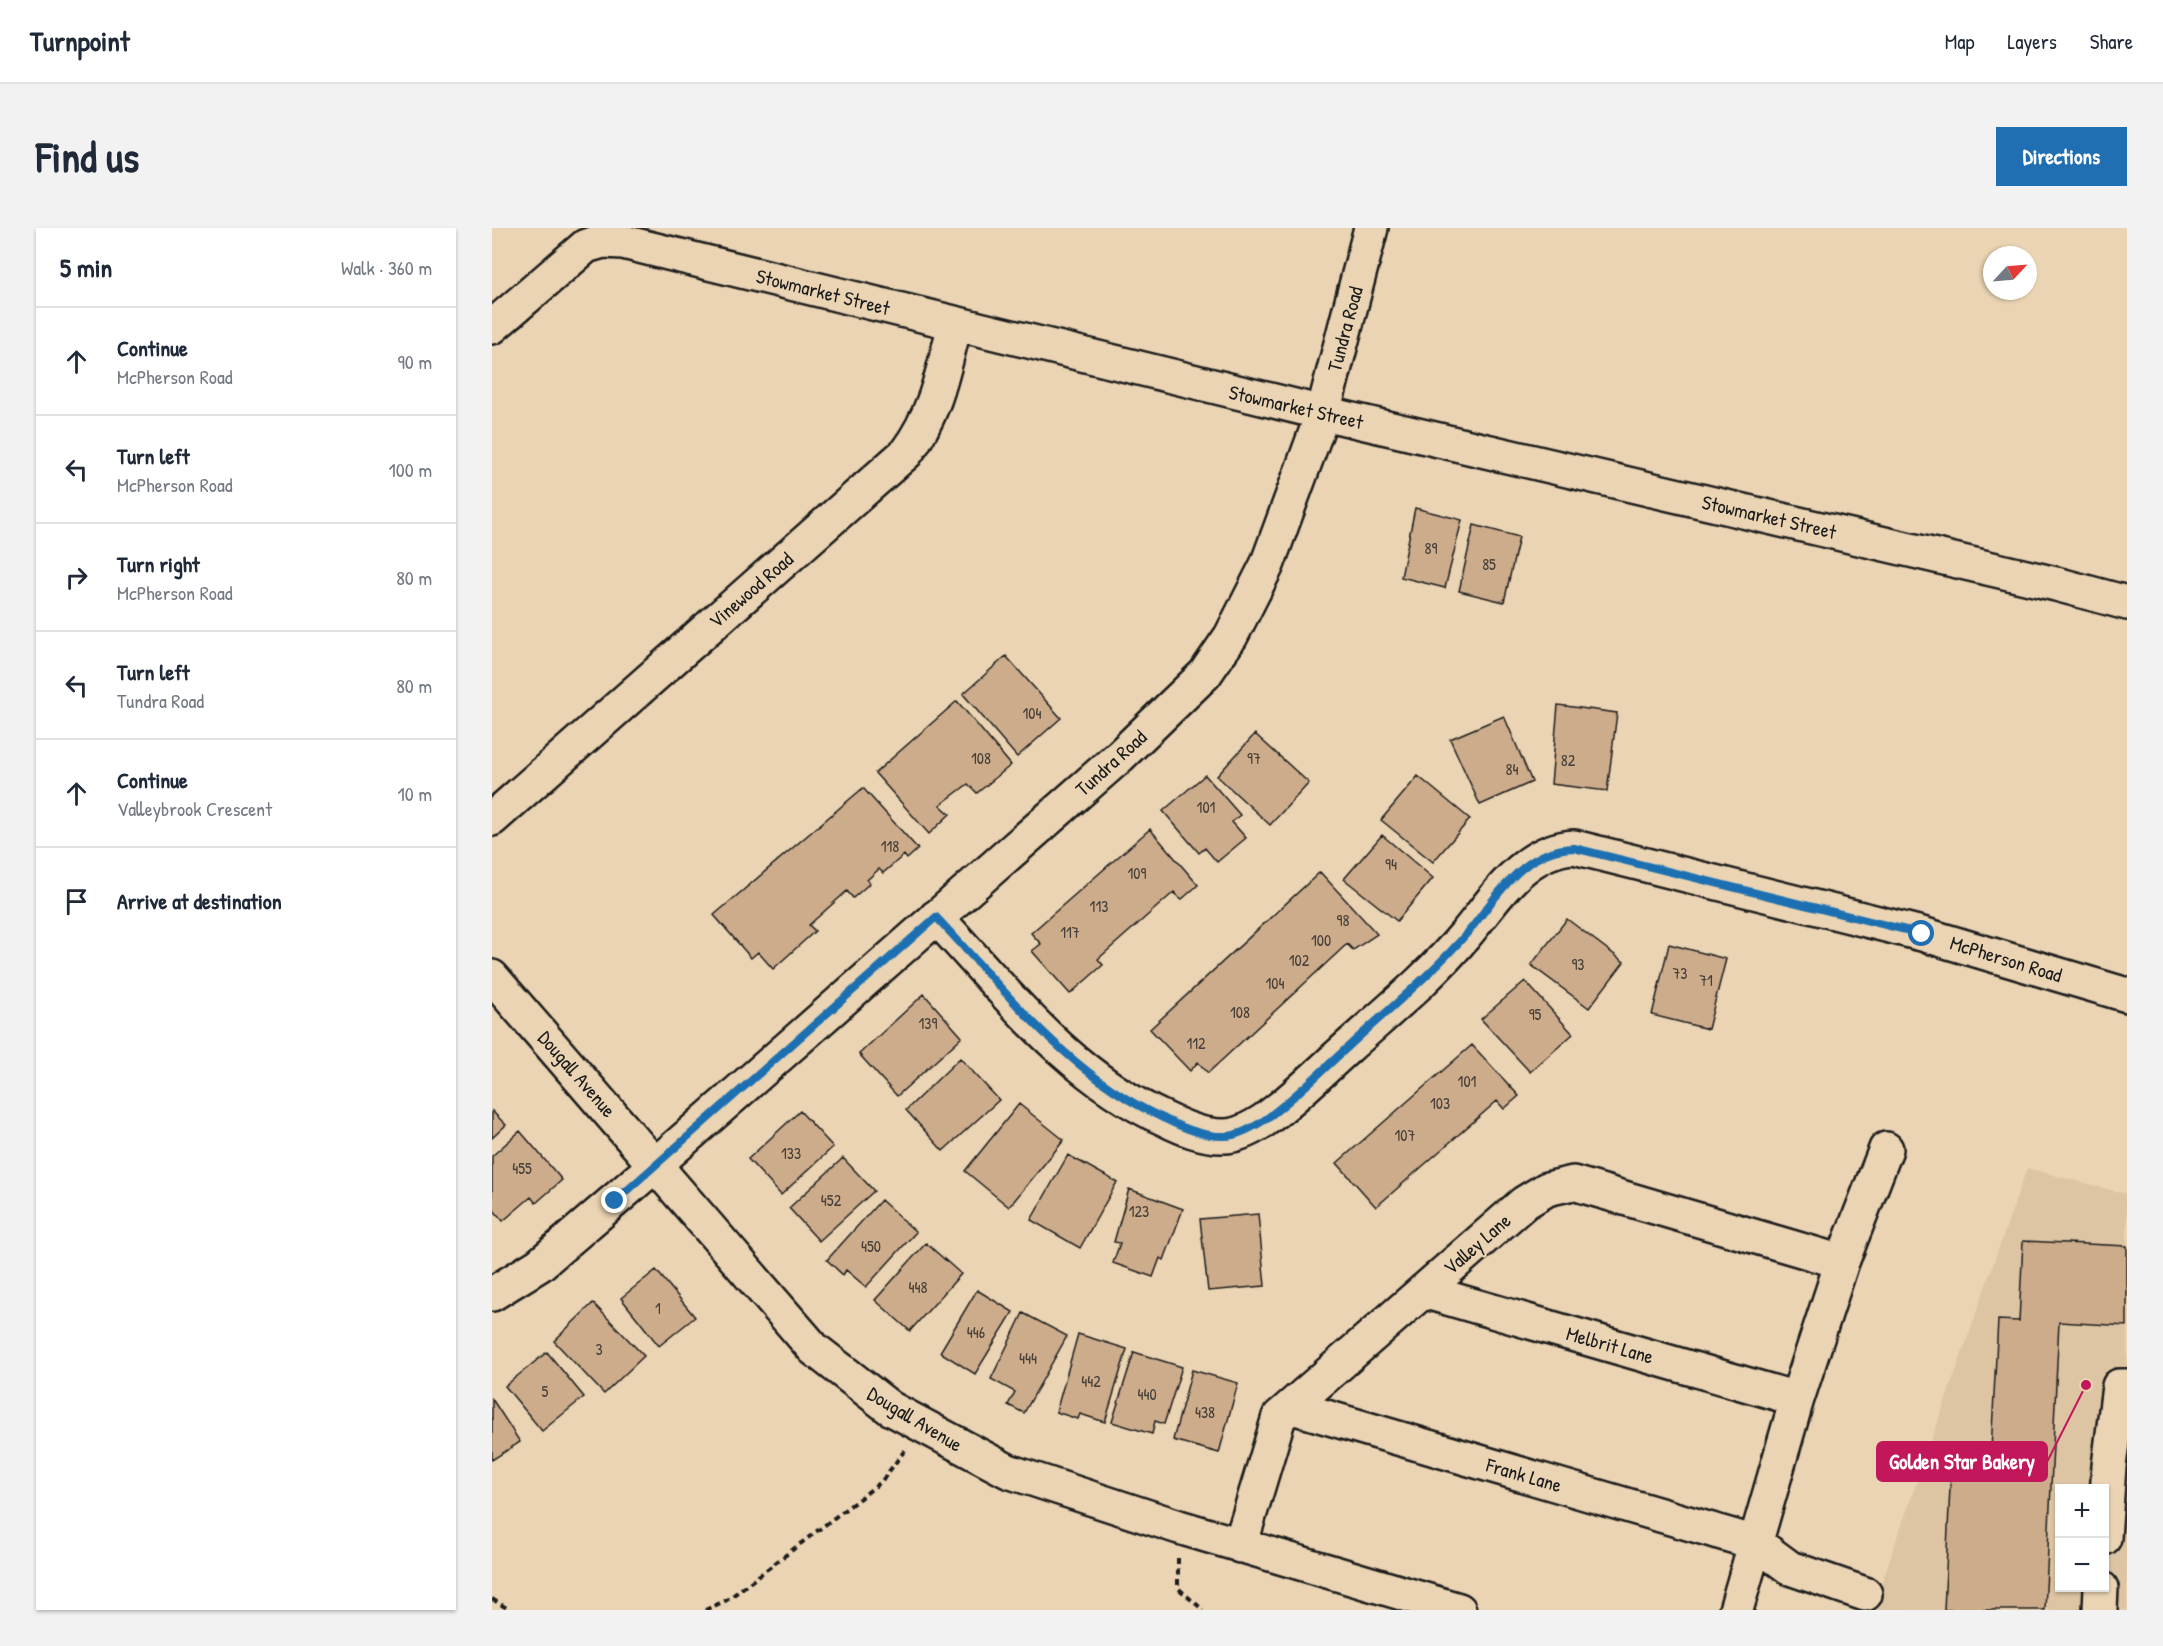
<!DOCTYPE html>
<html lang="en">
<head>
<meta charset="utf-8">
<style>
	body { margin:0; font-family:"Patrick Hand",sans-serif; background:#f2f2f3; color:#1f2937 }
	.controls { position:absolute; right:18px; bottom:18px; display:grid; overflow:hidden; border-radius:0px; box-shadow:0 2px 4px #0004 }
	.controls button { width:54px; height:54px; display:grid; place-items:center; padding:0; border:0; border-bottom:2px solid #e0e1e3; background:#fff; color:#1f2937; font:30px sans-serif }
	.compass { position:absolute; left:1491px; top:18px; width:54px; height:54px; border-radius:50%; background:#fff; box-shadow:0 2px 4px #0004; rotate:64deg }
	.stop { position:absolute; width:18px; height:18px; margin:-14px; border:4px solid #1f6fb2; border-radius:50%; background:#fff }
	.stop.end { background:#1f6fb2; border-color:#fff; box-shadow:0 2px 6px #0008 }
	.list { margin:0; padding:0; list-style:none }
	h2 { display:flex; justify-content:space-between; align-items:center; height:78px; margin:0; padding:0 24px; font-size:26px }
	h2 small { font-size:20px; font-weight:400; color:#747a83 }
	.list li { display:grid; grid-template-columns:39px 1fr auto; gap:18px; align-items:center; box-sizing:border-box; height:108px; padding:0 24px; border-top:2px solid #e0e1e3 }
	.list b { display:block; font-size:22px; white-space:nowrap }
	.list p { margin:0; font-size:20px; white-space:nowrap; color:#747a83 }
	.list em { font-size:20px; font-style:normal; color:#747a83 }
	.icon { flex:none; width:33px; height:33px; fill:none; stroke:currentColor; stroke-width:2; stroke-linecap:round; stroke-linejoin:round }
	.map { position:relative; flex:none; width:1635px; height:1382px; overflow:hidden; border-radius:0px }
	header { display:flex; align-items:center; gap:36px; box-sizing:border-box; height:84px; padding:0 30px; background:#fff; border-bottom:2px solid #e0e1e3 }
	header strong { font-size:28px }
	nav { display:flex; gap:33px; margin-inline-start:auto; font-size:21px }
	.intro { display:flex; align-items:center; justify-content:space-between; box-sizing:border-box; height:144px; padding:0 36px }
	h1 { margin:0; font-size:42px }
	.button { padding:15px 27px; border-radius:0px; background:#1f6fb2; color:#fff; font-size:21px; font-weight:700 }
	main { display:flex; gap:36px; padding:0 36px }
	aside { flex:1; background:#fff; border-radius:0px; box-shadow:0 2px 4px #0004 }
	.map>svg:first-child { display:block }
	.built { fill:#ddc5a4; fill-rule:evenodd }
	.building { fill:#cdac8c; stroke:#1c1c1c; stroke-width:1.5 }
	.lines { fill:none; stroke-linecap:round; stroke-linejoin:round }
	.minor-casing { stroke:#1c1c1c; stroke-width:38 }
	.path { stroke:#1c1c1c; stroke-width:4; stroke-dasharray:6 4.5; stroke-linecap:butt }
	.minor { stroke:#ead4b3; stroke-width:33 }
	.route { stroke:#1f6fb2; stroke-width:8 }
	.labels { text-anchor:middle; stroke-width:4.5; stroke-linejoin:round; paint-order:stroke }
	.number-label { font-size:16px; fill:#484038 }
	.street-label { font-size:20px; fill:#1c1c1c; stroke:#ead4b3 }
	.leader { fill:none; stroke:#c2185b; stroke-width:2 }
	.callout-dot { fill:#c2185b; stroke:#ead4b3; stroke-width:2 }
	.callout { fill:#c2185b; stroke:#c2185b; stroke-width:2 }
	.callout-label { font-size:21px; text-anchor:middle; font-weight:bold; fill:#fff }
</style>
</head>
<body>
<header>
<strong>Turnpoint</strong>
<nav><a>Map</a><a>Layers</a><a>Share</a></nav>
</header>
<div class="intro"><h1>Find us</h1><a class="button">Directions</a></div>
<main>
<aside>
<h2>5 min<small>Walk · 360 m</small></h2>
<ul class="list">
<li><svg class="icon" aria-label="ahead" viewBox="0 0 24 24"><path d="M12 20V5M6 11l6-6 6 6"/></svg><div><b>Continue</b><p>McPherson Road</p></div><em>90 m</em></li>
<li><svg class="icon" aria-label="left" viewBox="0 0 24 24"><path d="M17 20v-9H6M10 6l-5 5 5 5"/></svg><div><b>Turn left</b><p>McPherson Road</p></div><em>100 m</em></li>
<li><svg class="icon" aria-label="right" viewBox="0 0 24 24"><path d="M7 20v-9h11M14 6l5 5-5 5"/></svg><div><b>Turn right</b><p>McPherson Road</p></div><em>80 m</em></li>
<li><svg class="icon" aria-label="left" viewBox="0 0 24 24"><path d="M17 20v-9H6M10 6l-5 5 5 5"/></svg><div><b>Turn left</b><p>Tundra Road</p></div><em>80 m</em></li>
<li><svg class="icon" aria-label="ahead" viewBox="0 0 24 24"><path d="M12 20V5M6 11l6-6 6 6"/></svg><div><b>Continue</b><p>Valleybrook Crescent</p></div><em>10 m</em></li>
<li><svg class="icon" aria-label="arrive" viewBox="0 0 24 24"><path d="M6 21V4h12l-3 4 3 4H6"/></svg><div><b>Arrive at destination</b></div></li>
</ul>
</aside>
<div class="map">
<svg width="1635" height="1382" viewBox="0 0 1635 1382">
	<rect width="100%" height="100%" fill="#ead4b3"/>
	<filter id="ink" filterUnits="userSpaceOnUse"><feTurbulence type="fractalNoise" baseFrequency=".0167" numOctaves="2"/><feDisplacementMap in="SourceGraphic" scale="12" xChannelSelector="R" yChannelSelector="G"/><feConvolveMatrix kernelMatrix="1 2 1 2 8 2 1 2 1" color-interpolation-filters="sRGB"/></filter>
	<g filter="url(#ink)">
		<path class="built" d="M1535,940L1635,966V1382H1380ZM1568,1260H1612V1360H1568Z"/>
		<path class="building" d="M923,280L970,292L953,360L909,349Z
			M982,297L1027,309L1012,374L967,363Z
			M514,428L569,490L525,529L471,466Z
			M465,473L519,537L485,565L476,556L448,577L458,586L437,606L383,545Z
			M1066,477L1125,485L1115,563L1059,556Z
			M1012,488L1040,554L988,577L958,511Z
			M763,506L817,555L778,597L725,548Z
			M713,547L748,587L740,594L754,610L725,634L713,620L707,625L671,583Z
			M926,548L978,591L941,634L889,592Z
			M371,560L426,621L415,631L412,627L391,645L387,641L375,652L378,655L361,670L355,663L317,697L323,703L281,741L266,724L259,730L222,687Z
			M658,601L706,657L689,672L682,664L606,731L611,737L578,766L540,723L549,716L539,705Z
			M890,607L941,650L905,693L852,651Z
			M828,644L885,706L861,722L855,716L716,845L706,834L698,843L658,801Z
			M1075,691L1132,734L1097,780L1039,737Z
			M1177,716L1234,731L1216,801L1160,787Z
			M1033,753L1081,806L1038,844L989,791Z
			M432,766L470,809L405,868L367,826Z
			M980,817L1027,868L1012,881L1005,873L884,979L845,935Z
			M468,830L507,872L451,923L414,882Z
			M527,876L572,912L517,979L473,943Z
			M0,883L14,897L0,910Z
			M308,883L341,919L289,967L256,931Z
			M28,903L70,952L44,975L39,969L11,993L0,980V928Z
			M576,927L625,954L588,1020L539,992Z
			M351,930L382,963L327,1013L297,980Z
			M637,961L691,981L672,1032L668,1030L661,1049L621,1035L628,1015L622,1014Z
			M389,972L424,1004L374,1059L354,1042L351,1047L335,1032Z
			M766,986L773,1058L716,1063L708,991Z
			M1531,1013L1635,1018V1098L1567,1094L1553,1382H1452L1459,1239L1498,1241L1506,1092L1527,1093Z
			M434,1015L469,1046L418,1103L383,1072Z
			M164,1042L203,1089L167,1118L129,1070Z
			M485,1062L521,1084L483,1146L448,1124Z
			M101,1075L152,1128L112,1166L62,1113Z
			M531,1085L575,1108L532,1185L516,1177L523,1164L499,1151Z
			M586,1106L635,1121L613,1194L588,1186L586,1191L564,1184Z
			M55,1124L92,1169L50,1203L13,1158Z
			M642,1124L690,1139L672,1196L663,1193L660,1206L620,1194Z
			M700,1142L746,1155L727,1225L681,1212Z
			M0,1171L28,1214L0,1232Z"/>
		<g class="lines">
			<g class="minor-casing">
				<path id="minor" d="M0,99L94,18L111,13L131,14L831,185L1564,356L1635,375
					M0,591L414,225C444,185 451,143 463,96
					M444,689C514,764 577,848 673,891C691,900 712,909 733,908C746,908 760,900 771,893C801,872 828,844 856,819C896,783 939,748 974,706C1004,670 1031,622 1082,619L1430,706L1635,767
					M0,749L322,1121L398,1180L516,1243L687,1299L967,1382
					M931,1063L1305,1171
					M0,1066L47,1037L130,966L628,528L713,446L739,408L775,337L831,185L879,0
					M800,1179L1264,1315L1298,1340L1373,1366
					M1612,1310L1617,1238L1627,1158H1635
					M748,1318L787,1189L1032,975L1055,961L1081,955L1350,1034
					M1244,1382L1305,1171L1350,1034L1394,921
					M1608,1382L1609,1360"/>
			</g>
			<path class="path" d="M686,1330V1360L711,1382
				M0,1371L18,1382
				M213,1382L235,1372L389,1254L413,1222"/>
			<use href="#minor" class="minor"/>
		</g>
	</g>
	<g class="lines" filter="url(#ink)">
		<path class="route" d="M123,973L444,689C514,763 577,848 673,891C691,900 712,909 733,908C746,908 760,900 771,893C801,872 828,844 856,819C897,781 941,745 977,703C1006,667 1032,621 1082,620L1430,706"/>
	</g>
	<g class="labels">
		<g class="number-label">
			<text x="939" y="326">89</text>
			<text x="997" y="342">85</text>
			<text x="540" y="491">104</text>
			<text x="489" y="536">108</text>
			<text x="762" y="536">97</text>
			<text x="1076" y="538">82</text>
			<text x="1020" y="547">84</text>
			<text x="714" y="585">101</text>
			<text x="398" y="624">118</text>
			<text x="899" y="642">94</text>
			<text x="645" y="651">109</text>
			<text x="607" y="684">113</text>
			<text x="851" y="698">98</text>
			<text x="578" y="710">117</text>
			<text x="829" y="718">100</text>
			<text x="807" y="738">102</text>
			<text x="1086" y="742">93</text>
			<text x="1188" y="751">73</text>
			<text x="1214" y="758">71</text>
			<text x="783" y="761">104</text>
			<text x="748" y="790">108</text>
			<text x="1043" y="792">95</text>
			<text x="436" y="801">139</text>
			<text x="704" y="821">112</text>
			<text x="975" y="859">101</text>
			<text x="948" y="881">103</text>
			<text x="913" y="913">107</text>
			<text x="299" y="931">133</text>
			<text x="30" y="946">455</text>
			<text x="339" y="978">452</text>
			<text x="647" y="989">123</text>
			<text x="379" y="1024">450</text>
			<text x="426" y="1065">448</text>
			<text x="166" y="1086">1</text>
			<text x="484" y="1110">446</text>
			<text x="107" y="1127">3</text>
			<text x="536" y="1136">444</text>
			<text x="599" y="1159">442</text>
			<text x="53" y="1169">5</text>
			<text x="655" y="1172">440</text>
			<text x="713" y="1190">438</text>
		</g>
		<g class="street-label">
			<text transform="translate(331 64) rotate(14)" y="7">Stowmarket Street</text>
			<text transform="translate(853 101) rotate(-75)" y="7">Tundra Road</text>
			<text transform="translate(804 179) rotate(13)" y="7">Stowmarket Street</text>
			<text transform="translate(1277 289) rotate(13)" y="7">Stowmarket Street</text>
			<text transform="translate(259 362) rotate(-41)" y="7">Vinewood Road</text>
			<text transform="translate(619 535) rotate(-42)" y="7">Tundra Road</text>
			<text transform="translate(1514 731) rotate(17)" y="7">McPherson Road</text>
			<text transform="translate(85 846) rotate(49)" y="7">Dougall Avenue</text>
			<text transform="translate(985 1016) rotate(-41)" y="7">Valley Lane</text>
			<text transform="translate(1118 1117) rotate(16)" y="7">Melbrit Lane</text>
			<text transform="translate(423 1191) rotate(31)" y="7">Dougall Avenue</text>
			<text transform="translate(1032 1247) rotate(16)" y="7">Frank Lane</text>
		</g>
	</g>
	<path class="leader" d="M1594 1157L1555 1234"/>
	<circle class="callout-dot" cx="1594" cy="1157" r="6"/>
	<rect class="callout" x="1385" y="1214" width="170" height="39" rx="6"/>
	<g class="callout-label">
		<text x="1470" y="1241">Golden Star Bakery</text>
	</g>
</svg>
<div class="controls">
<button>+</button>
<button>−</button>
</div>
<svg class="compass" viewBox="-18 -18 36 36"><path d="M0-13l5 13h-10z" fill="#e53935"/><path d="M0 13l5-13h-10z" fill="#747a83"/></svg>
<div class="stop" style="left:1430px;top:706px"></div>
<div class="stop end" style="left:123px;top:973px"></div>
</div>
</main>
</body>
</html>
